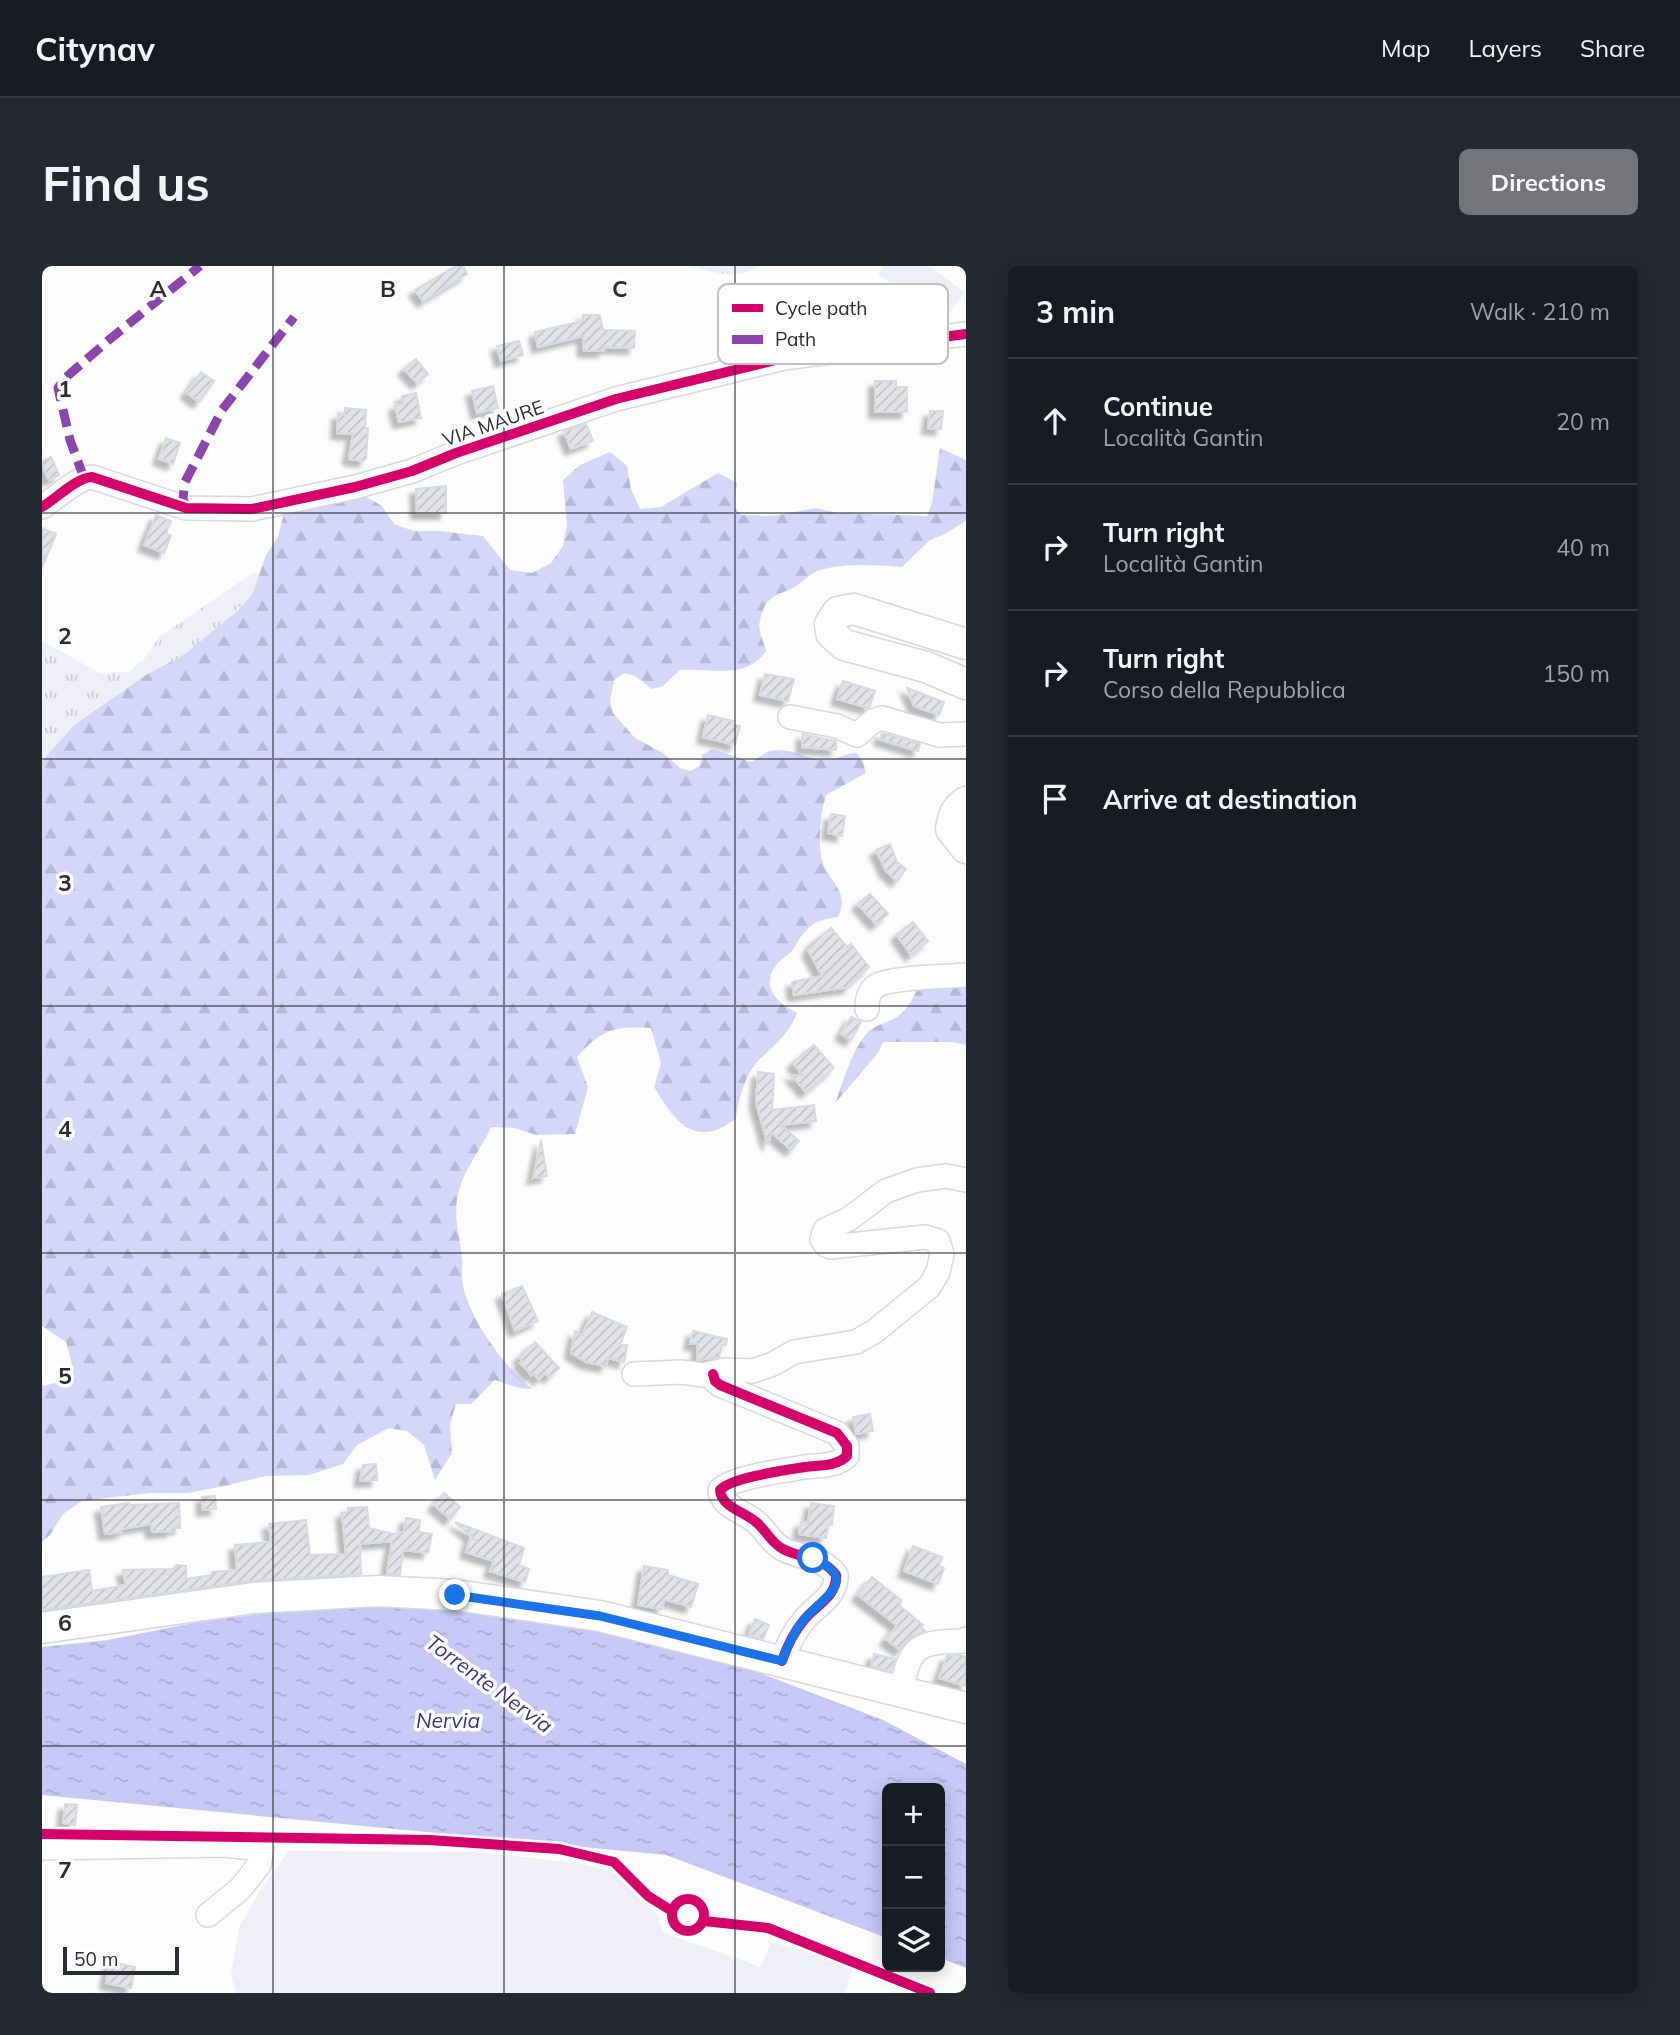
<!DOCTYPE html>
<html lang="en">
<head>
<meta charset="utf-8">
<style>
	body { margin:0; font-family:Mulish,sans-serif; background:#242831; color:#f1f3f6 }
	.controls { position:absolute; right:21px; bottom:21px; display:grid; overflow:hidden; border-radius:10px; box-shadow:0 4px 18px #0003 }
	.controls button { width:63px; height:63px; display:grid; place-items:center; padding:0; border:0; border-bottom:2px solid #363941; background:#171b24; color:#f1f3f6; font:35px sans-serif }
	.scale { position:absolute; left:21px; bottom:18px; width:116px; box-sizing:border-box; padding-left:7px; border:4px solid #2c2c36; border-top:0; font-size:19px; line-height:24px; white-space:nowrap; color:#2c2c36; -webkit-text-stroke:5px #fff; paint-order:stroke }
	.stop { position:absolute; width:21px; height:21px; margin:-16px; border:5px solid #1a73e8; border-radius:50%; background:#fff }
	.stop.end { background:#1a73e8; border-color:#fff; box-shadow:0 2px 7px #0008 }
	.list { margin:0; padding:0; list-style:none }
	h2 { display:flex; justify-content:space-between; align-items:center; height:91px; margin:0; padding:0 28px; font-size:30px }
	h2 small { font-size:23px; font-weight:400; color:#9ea1a6 }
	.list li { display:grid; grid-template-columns:46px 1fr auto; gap:21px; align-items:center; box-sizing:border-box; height:126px; padding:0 28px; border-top:2px solid #363941 }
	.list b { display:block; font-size:26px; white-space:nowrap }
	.list p { margin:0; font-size:23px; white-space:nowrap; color:#9ea1a6 }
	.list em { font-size:23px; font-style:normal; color:#9ea1a6 }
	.icon { flex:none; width:38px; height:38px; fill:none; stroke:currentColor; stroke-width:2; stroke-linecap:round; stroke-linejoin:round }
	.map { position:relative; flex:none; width:924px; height:1727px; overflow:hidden; border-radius:10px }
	header { display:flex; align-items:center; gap:42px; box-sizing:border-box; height:98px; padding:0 35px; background:#171b24; border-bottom:2px solid #363941 }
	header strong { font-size:33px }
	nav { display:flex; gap:38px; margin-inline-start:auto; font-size:24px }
	.intro { display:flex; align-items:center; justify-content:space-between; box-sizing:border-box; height:168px; padding:0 42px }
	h1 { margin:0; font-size:49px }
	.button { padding:18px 32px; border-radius:10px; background:#74757b; color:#fff; font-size:24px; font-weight:700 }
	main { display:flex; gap:42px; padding:0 42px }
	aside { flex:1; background:#171b24; border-radius:10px; box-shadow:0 4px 18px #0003 }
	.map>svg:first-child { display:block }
	.built { fill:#eff0f7 }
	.grass { fill:url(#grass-tufts) }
	.forest { fill:url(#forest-firs) }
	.water { fill:url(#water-ripples) }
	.building { fill:url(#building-hatch); stroke:#d9d9de; stroke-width:2; filter:url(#shadow) }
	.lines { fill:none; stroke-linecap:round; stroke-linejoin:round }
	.minor-casing { stroke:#d8d8dd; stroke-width:26 }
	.major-casing { stroke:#d8d8dd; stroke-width:33 }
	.minor { stroke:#fefffe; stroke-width:23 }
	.major { stroke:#fefffe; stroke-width:30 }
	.quiet { stroke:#8e44ad; stroke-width:9; stroke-dasharray:18 9; stroke-linecap:butt }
	.cycleway-casing { stroke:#fff; stroke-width:15 }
	.cycleway { stroke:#d6006c; stroke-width:10 }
	.route { stroke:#1a73e8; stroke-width:9 }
	.grid { fill:none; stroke:#2c2c36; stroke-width:2; stroke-opacity:0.55 }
	.labels { text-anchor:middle; stroke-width:7; stroke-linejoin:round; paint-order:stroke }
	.street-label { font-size:19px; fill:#2c2c36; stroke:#fff }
	.water-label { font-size:21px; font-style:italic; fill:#3c3682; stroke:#fff }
	.key { fill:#fff; stroke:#c0c0c3; stroke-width:2 }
	.key-label { font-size:19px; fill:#2c2c36 }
	.grid-label { font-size:23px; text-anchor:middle; font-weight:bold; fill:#2c2c36; stroke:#fff; stroke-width:7; stroke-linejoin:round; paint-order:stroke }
</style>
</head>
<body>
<header>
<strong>Citynav</strong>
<nav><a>Map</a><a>Layers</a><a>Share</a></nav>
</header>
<div class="intro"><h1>Find us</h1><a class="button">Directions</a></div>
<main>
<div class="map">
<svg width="924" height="1727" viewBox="0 0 924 1727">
	<defs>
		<pattern id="grass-tufts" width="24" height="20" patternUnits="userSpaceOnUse" patternTransform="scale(1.75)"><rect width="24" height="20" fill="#eff0f7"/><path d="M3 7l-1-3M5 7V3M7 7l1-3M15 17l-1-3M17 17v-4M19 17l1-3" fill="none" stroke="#cdced4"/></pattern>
		<pattern id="forest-firs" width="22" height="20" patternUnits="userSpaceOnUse" patternTransform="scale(1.75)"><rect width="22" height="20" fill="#d4d6fa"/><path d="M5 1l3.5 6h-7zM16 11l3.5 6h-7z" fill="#b6b8d7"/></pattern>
		<pattern id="water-ripples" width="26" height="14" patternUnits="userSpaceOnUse" patternTransform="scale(1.75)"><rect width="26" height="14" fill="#c6c8f6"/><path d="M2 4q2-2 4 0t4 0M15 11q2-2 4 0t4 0" fill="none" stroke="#aaacd4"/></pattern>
		<pattern id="building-hatch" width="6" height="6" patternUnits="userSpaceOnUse" patternTransform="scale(1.75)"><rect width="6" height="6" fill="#e2e3e8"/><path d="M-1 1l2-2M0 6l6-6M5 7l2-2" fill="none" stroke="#c2c3c8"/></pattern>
		<filter id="shadow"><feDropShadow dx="-6" dy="6" stdDeviation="2" flood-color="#0004"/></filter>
	</defs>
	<rect width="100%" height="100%" fill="#fbfcfb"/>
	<path class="built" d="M843,0H886L923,26L902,54L836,8Z
		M247,1585L437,1586L541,1598L575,1608L596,1627L615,1649L622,1667L719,1701L729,1676L778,1689L810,1703L802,1727H194L189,1709L197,1661L220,1622Z"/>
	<path class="grass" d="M647,0H718C692,15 674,6 647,0Z
		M212,306L218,309L210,329L177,361L143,388L104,409L32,458L0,495V375L58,407L87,406L102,393L117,371Z"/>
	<path class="forest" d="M898,182L924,194V255L901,269L888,274L860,301C833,299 804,297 778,304C768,307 760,317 751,322C733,330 723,331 718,354C715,364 722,375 724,385C704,414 669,402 638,404L621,420L610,423L593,410L582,407L572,414L568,435L571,447L593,472L621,487L638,502L648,505L658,500L660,489L670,483L709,496C715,493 722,487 728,485C747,480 765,494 783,494C795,495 802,487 815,487L821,496L824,507L784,529C778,549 776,570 779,590C783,615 810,624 796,651C776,654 770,656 758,672C755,676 753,682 749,686C744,691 737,694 733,701C718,722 737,738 755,747C747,767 735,777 720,791C704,805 696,833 694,853C688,856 681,862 674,864C642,874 627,844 612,821L619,797L609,762C572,760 560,763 535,791L546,821L533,868L494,869L473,862L449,861C440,882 423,902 417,924C410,948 418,969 420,993C421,1000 419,1008 420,1015C425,1050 462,1101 490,1123L477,1122L453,1114L429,1138H414L408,1158L410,1187L393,1214L382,1179L365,1165L347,1162L315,1179L301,1198L267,1209L223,1210L187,1219L146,1227H107L40,1235L21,1248L8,1269L0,1276V1120L19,1116L30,1099L24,1076L0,1060V495L32,459L104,409L143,388L194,346L210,329L224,289L236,271L242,247L321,229L340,240L352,258L372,265H397L441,270L468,304L490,307L509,297L521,280L525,258L521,214L538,199L568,186L585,200L589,223L598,243L619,241L676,207L695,217L692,240L699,249L731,250L774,242L796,247L885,250L890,237Z
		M924,717V779L911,776H841L836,787L794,836C801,815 811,782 826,766C835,758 845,757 855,751C864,745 870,734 875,724Z"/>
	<path class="water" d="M331,1341L411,1342L543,1357L697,1399L841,1454L924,1498V1702L898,1692V1522H845V1672L624,1589L0,1529V1381L66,1374L161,1355L261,1343Z"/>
	<path class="building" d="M414,0H421L425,8L381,35L373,24Z
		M541,49H558L561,64L593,65L592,82L562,81V85H542L541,70L496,81L493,66L541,55Z
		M477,75L481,89L459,95L455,80Z
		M374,93L386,108L375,117L362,103Z
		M159,106L172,115L157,136L145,127Z
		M833,115H854V121H865V146H833Z
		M451,120L456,142L435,147L430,125Z
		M374,127L379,152L357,156L353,139L361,138L360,130Z
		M303,142L324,144L323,162H326L324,193L321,195L307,193L311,168L295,167L296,148L303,149Z
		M888,145H901L899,163L886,162Z
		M544,158L551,175L529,183L522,165Z
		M124,172L138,177L131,198L117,193Z
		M9,191L17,209L7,214L0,200V195Z
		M404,220V247H375L374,223Z
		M114,249L129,255L124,267L129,270L122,287L102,279Z
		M0,262L14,268L0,301Z
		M723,408L752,413L746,435L718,429Z
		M801,415L833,425L827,442L795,433Z
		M865,422L902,436L897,449L872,440Z
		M666,449L691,455L690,458L698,460L693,479L661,471Z
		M840,467L878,478L876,485L838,473Z
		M761,468L794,475V484L760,481Z
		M789,548L803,550L800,570L786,567Z
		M848,578L855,596L864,603L855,615L844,605L834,584Z
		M828,628L846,648L834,658L816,638Z
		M871,656L886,675L869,689L855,669Z
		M789,662L805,681L809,678L827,701L808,717V721L752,729L750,716L780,710L766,684L770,681L769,678Z
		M809,751L819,756L809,774L799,768Z
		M772,779L792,802L764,826L749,809L761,810L751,797Z
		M716,806L732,808L730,844L772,839L774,855L739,859L757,875L749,884L729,866L726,879L714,837Z
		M499,874L505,910L491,912Z
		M480,1020L496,1055L473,1065L460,1028Z
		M550,1046L585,1061L578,1079H585L582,1096L566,1092L564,1100L544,1096L529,1087L533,1065L540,1070Z
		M651,1065L685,1073L684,1079H680L677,1091L655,1094L656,1078H648Z
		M493,1076L517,1102L507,1111L503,1107L497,1113L491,1107L489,1109L478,1097L481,1095L477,1091Z
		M828,1148L831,1165L814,1168L811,1151Z
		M334,1198L335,1214L318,1215L321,1199Z
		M402,1227L418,1241L408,1253L392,1239Z
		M173,1230L174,1243L161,1244L160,1231Z
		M87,1237V1239L137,1237L138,1262H129L130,1265L110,1266L109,1258L80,1263V1266L63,1268L59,1241Z
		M769,1237L792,1240L790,1259H786L784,1272L757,1268L759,1256L766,1257Z
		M325,1241L327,1262L351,1268L362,1266L364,1252L378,1254L377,1266L390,1268L386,1287L361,1284L358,1309L345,1308L350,1275L318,1278L319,1308L210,1315L0,1344V1311L47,1304L50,1325L84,1319L81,1304L131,1303L134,1299L144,1300V1313L170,1309V1306L195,1304L193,1279L229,1276L227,1258L264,1254L268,1289L304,1288L300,1247L306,1246V1242Z
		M413,1256L482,1282L477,1299L487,1303L483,1316L448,1305L452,1295L424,1286L428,1273L433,1274Z
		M871,1280L900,1291L897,1300L902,1302L896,1318L862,1305Z
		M602,1300L626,1304V1309L656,1318L649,1341L622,1333L620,1343L596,1339Z
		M830,1311L859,1334L858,1340L881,1359L879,1361L883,1365L869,1371L858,1384L844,1373L854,1361L853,1358L816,1329Z
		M713,1353L727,1359L721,1373L707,1369Z
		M832,1388L853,1393L849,1405L829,1400Z
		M918,1389L924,1391V1420L897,1412L905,1390Z
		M23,1538L35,1539L33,1559L21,1557Z
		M68,1696L93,1701L89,1722L64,1717Z"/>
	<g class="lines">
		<g class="minor-casing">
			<path id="minor" d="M0,241C15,232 34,212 50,211L144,242L210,243L313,221L370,205L414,187L574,133L742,92L924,68
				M748,451L795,460L815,469L831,455L840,452L897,469L924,468
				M825,743C825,734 826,724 836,719C852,711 903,711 924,709
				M592,1108L639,1106L661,1109L683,1104L711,1105L731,1098L752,1086L814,1076L833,1065L887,1021L896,1006L900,988L896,975L883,971L789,981L784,979L780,973L783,964L807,953L844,925L875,914L904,910L924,914
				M671,1108L673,1115L678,1119L795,1167L805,1180V1190C793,1201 778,1199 763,1201C745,1204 690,1211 678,1224C679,1241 703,1246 714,1256C724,1264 729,1277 741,1283C760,1293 780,1290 794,1309C795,1331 774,1339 762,1354C752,1366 745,1380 740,1395
				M859,1426C868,1379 875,1376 922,1375L924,1373
				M0,1582L183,1579L220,1583L217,1599L198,1623L166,1649"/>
		</g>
		<g class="major-casing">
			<path id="major" d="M924,378L812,343L796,346L788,358L789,367L802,379L884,401L924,418
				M924,536C913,543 911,551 909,563L924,582
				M0,1362L212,1332L335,1325L413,1329L558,1350L924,1442"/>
		</g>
		<use href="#minor" class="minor"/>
		<use href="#major" class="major"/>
		<path class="quiet" d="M42,212L28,174L16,122L22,113L68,73L158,0
			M144,242L141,232L143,216L180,144L252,51"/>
		<g class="cycleway-casing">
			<path id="cycleway" d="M0,241C15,232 34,212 50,211L144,242L210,243L313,221L370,205L414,187L574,133L742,92L924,68
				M671,1108L673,1115L678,1119L795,1167L805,1180V1190C793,1201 778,1199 763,1201C745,1204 690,1211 678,1224C679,1241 703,1246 714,1256C724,1264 729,1277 741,1283C760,1293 780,1290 794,1309C795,1331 774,1339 762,1354C752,1366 745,1380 740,1395
				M0,1568L387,1574L517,1583L572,1596L606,1630L630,1645
				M630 1649a16 16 0 1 1 32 0a16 16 0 1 1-32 0Z
				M662,1655L726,1662L888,1727"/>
		</g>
		<use href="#cycleway" class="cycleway"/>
	</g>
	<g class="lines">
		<path class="route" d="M413,1329L558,1350L740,1395C746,1379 753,1363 764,1351C786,1328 816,1313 771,1292"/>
	</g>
	<path class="grid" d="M231,0V1727M462,0V1727M693,0V1727M0,247H924M0,493H924M0,740H924M0,987H924M0,1234H924M0,1480H924"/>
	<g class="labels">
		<g class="street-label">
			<text transform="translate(451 157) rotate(-19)" y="7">VIA MAURE</text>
		</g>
		<g class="water-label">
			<text transform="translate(447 1418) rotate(36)" y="7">Torrente Nervia</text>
			<text x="406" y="1462">Nervia</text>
		</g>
	</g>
	<rect x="676" y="18" width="230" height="80" rx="10" class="key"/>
	<rect x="690" y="38" width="31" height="8" fill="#d6006c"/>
	<rect x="690" y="69" width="31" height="9" fill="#8e44ad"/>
	<g class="key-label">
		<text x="733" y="49">Cycle path</text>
		<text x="733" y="80">Path</text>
	</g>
	<g class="grid-label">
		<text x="116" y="31">A</text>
		<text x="346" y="31">B</text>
		<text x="578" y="31">C</text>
		<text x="23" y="131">1</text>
		<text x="23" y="378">2</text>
		<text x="23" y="625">3</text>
		<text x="23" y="871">4</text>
		<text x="23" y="1118">5</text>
		<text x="23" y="1365">6</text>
		<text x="23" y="1612">7</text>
	</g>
</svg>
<div class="controls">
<button>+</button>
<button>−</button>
<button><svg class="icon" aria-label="layers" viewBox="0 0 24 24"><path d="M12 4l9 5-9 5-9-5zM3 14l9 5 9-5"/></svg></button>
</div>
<div class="scale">50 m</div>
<div class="stop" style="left:771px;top:1292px"></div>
<div class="stop end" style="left:413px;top:1329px"></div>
</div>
<aside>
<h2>3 min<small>Walk · 210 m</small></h2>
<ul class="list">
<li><svg class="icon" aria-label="ahead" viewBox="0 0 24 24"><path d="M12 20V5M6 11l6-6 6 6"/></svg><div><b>Continue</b><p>Località Gantin</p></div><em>20 m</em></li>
<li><svg class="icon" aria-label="right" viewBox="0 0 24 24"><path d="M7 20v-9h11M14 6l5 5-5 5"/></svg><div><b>Turn right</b><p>Località Gantin</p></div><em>40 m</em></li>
<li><svg class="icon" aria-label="right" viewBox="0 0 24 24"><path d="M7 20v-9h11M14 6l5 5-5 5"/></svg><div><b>Turn right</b><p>Corso della Repubblica</p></div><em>150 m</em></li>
<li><svg class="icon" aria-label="arrive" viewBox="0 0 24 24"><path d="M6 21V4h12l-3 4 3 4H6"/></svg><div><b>Arrive at destination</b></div></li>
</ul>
</aside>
</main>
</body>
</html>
